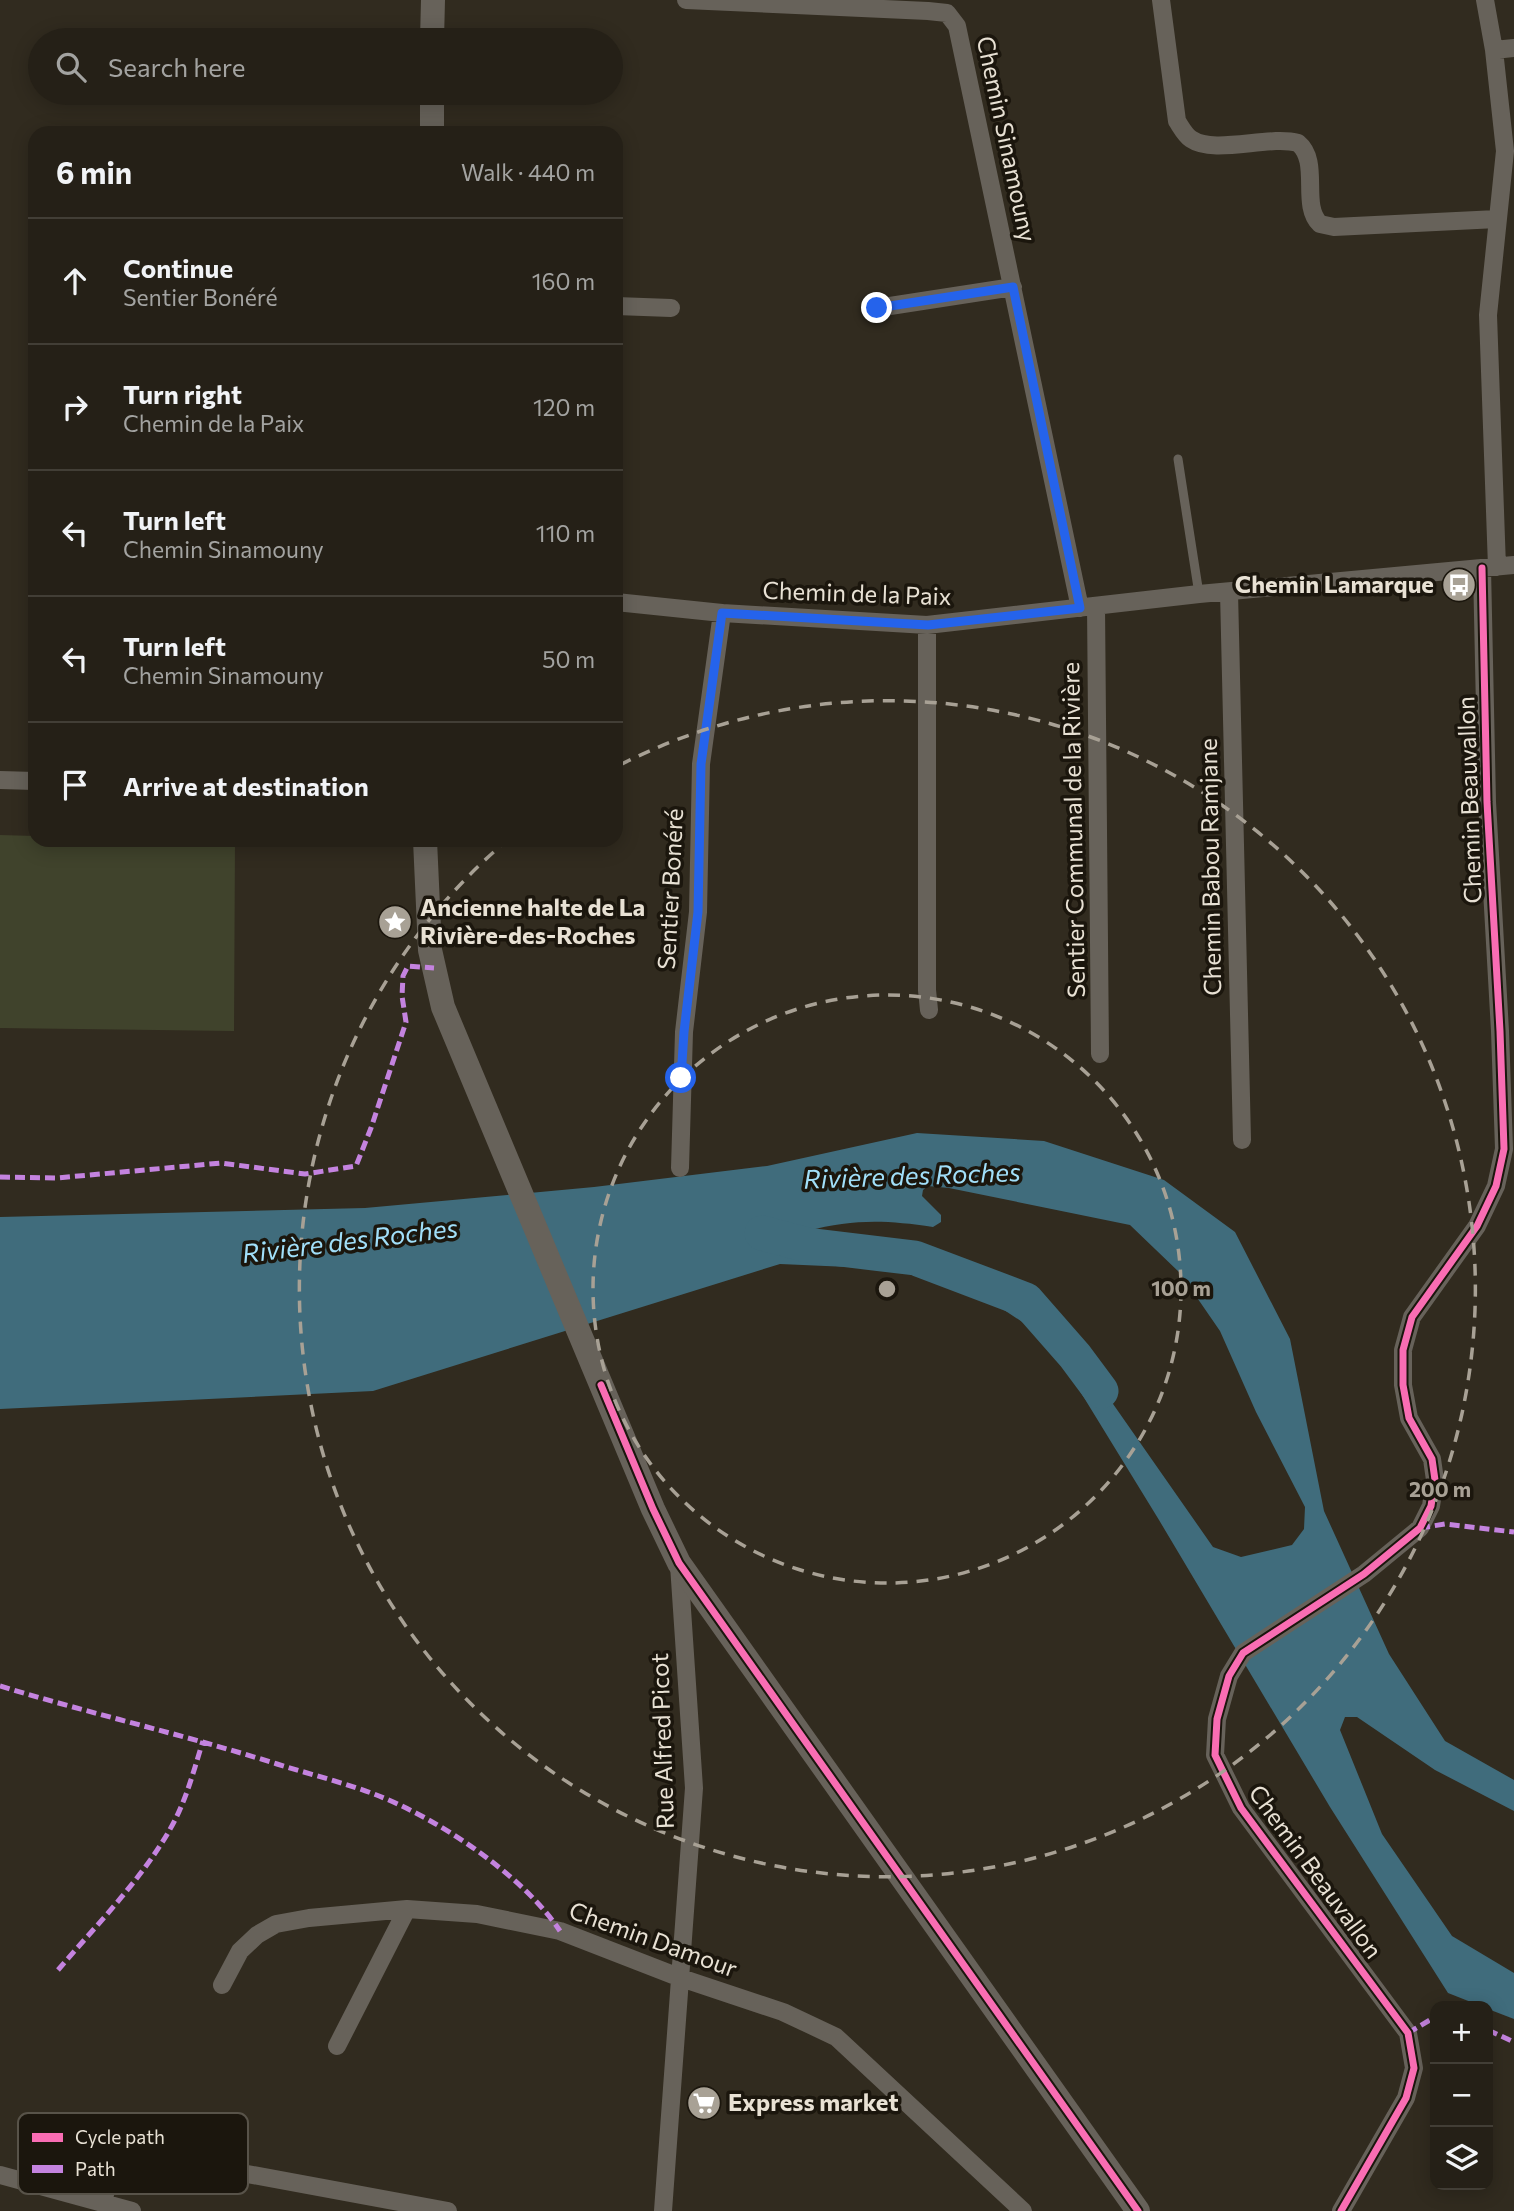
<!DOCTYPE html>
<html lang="en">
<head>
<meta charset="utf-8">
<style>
	body { margin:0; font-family:Commissioner,sans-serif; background:#312d24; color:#f1f3f6 }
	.controls { position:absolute; right:21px; bottom:21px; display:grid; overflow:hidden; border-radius:14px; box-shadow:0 4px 18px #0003 }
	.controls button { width:63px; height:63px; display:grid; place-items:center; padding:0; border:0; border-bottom:2px solid #423e36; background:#252017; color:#f1f3f6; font:35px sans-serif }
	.stop { position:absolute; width:21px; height:21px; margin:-16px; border:5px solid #2563eb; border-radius:50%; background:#fff }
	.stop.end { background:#2563eb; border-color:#fff; box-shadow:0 2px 7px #0008 }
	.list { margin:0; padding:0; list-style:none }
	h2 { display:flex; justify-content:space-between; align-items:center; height:91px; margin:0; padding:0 28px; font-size:30px }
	h2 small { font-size:23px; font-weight:400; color:#a3a3a1 }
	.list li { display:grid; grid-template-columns:46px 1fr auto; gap:21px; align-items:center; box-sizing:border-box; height:126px; padding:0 28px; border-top:2px solid #423e36 }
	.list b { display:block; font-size:26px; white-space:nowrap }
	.list p { margin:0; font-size:23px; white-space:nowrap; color:#a3a3a1 }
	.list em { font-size:23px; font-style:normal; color:#a3a3a1 }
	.icon { flex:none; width:38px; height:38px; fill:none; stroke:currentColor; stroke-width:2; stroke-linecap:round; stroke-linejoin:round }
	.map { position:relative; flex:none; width:1514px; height:2211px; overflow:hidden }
	.search { position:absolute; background:#252017; box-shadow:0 4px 18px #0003; left:28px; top:28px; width:595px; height:77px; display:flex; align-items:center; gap:18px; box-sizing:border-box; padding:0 24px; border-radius:38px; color:#a3a3a1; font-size:26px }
	.panel { position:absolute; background:#252017; box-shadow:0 4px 18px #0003; left:28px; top:126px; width:595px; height:721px; border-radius:21px }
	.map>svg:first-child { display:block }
	.green { fill:#40432c }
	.water { fill:#406c7c; fill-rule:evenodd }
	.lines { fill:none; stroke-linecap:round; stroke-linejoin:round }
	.river { stroke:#406c7c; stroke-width:35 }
	.lane { stroke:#67625a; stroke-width:9 }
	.street { stroke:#67625a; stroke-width:18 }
	.secondary { stroke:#67625a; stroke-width:24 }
	.quiet { stroke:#c483df; stroke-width:5; stroke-dasharray:10 5; stroke-linecap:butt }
	.cycleway-casing { stroke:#1b160d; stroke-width:11 }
	.cycleway { stroke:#f96db3; stroke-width:7 }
	.route { stroke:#2563eb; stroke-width:9 }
	.ring { fill:none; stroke:#a8a195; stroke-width:3.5; stroke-dasharray:12 9 }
	.labels { text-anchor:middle; stroke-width:7; stroke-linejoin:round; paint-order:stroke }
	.street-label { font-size:24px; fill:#e8e1d4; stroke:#1b160d }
	.poi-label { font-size:24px; font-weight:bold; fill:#e8e1d4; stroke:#1b160d; text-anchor:start }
	.water-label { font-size:26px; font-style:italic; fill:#a1dff9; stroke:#1b160d }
	.key { fill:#1b160d; stroke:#585349; stroke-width:2 }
	.key-label { font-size:19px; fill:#e8e1d4 }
	.centre { fill:#a8a195; stroke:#1b160d; stroke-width:3.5 }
	.ring-label { font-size:21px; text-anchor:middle; font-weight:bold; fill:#a8a195; stroke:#1b160d; stroke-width:7; stroke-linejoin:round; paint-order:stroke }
</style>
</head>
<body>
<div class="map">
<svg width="1514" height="2211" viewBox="0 0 1514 2211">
	<rect width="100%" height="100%" fill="#312b1f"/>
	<path class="green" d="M0,835L35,836V840H235L234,1031L0,1028Z"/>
	<path class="water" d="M917,1133L1044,1141L1164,1180L1235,1232L1290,1339L1324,1511L1389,1654L1445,1741L1514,1780V1811L1435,1770L1357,1717H1345L1340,1730L1382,1834L1452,1936L1514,1973V2019L1488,2009V2006H1481L1448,1993L1330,1807L1159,1520L1048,1339L980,1294L894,1269L780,1264L373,1391L0,1409V1217L365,1208L594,1187L767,1166ZM928,1186L949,1188L1130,1225L1180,1273L1220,1331L1256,1412L1305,1507L1304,1529L1292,1545L1241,1557L1213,1547L1097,1381L1026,1300L960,1268L915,1258L812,1248L807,1245L805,1238L807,1231C853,1219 886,1220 933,1227L941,1222V1215L922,1196L923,1190Z"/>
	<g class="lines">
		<path class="river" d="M762,1233L807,1245L915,1258L1026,1300L1075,1356L1101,1391"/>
		<path class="lane" d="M1178,459L1199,594"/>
		<path class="street" d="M686,0L928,11L947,13L957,26L1080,608
			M1161,0L1177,121C1181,127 1185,135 1191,139C1214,155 1269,135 1298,143C1321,162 1300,205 1320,224L1334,227L1497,219
			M1485,0L1494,50L1505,151L1488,315L1497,567
			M1494,50L1514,48
			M616,306L671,308
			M877,308L1013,287
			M1229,592L1242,1140
			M616,602L722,613L927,625L1199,594L1514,565
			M1096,606L1100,1054
			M927,625V990L929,1010
			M0,780L35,781
			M680,1168L684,1032L698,912L701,764L722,613
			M222,1985L240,1951L257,1935L276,1924L309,1918L407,1909L477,1914L560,1931L681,1978L783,2012L836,2037L1023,2211
			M337,2046L407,1909
			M0,2175L132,2211
			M103,2202L114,2160L123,2151L448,2211
			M663,2211L694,1788L679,1565
			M1341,2211L1406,2098L1414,2068L1408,2033L1241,1808L1215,1755L1217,1719L1229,1676L1243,1653L1364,1574L1420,1528L1431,1506L1435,1480L1432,1459L1409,1418L1403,1385V1350L1412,1317L1477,1226L1496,1186L1504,1149L1500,1031L1487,802L1482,568"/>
		<path class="secondary" d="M432,40L433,0
			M432,133V93
			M425,840L430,950L443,1007L653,1509L679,1563L1138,2211"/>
		<path class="quiet" d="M0,1177L57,1178L221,1163L305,1174L356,1166L371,1128L406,1022L402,996L403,976L408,966L434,968
			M1420,1528L1445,1524L1514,1532
			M0,1686C92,1714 185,1735 277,1764C309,1774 342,1782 374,1794C437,1818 522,1874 560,1931
			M58,1970C98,1923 157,1864 181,1807C190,1786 196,1763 203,1741
			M1488,2030L1514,2042
			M1408,2033L1435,2017"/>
		<g class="cycleway-casing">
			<path id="cycleway" d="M601,1385L653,1509L679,1563L1138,2211
				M1341,2211L1406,2098L1414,2068L1408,2033L1241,1808L1215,1755L1217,1719L1229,1676L1243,1653L1364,1574L1420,1528L1431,1506L1435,1480L1432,1459L1409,1418L1403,1385V1350L1412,1317L1477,1226L1496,1186L1504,1149L1500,1031L1487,802L1482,568"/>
		</g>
		<use href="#cycleway" class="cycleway"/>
	</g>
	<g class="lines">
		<path class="route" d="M681,1078L684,1032L698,912L701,764L722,613L928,625L1080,608L1013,287L877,308"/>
	</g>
	<g class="ring">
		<circle cx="887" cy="1289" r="294"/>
		<path d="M620 765A588 588 0 1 1 505 842"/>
	</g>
	<defs>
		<g id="bus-disc" transform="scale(1.75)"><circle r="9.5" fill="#a8a195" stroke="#1b160d"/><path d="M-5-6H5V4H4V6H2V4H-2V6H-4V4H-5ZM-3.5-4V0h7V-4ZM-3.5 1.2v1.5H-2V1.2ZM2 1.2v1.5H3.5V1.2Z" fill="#fff"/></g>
		<g id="sight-disc" transform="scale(1.75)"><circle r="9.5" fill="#a8a195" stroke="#1b160d"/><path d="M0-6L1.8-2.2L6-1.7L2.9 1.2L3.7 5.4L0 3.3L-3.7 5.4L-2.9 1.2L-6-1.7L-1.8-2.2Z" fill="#fff"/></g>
		<g id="supermarket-disc" transform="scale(1.75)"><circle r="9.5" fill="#a8a195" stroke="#1b160d"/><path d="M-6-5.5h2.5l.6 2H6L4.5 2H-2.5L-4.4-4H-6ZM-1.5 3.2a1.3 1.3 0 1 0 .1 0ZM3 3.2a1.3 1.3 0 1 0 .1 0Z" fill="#fff"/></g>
	</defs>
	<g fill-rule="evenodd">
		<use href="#bus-disc" x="1459" y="585"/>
		<use href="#sight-disc" x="395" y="922"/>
		<use href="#supermarket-disc" x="704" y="2103"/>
	</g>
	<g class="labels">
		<g class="street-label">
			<text transform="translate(1006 139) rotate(78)" y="8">Chemin Sinamouny</text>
			<text transform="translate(857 594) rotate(2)" y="8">Chemin de la Paix</text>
			<text transform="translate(1470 800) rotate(-92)" y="8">Chemin Beauvallon</text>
			<text transform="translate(1074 830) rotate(-91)" y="8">Sentier Communal de la Rivière</text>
			<text transform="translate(1211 867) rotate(-91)" y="8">Chemin Babou Ramjane</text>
			<text transform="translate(671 889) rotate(-87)" y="8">Sentier Bonéré</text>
			<text transform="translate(663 1741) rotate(-92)" y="8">Rue Alfred Picot</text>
			<text transform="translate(1315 1872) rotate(54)" y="8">Chemin Beauvallon</text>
			<text transform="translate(653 1940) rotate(20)" y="8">Chemin Damour</text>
		</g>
		<g class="poi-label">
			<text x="1434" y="593" text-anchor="end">Chemin Lamarque</text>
			<text x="420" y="916">Ancienne halte de La<tspan x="420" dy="28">Rivière-des-Roches</tspan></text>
			<text x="728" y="2111">Express market</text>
		</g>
		<g class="water-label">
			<text transform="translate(912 1176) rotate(-2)" y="9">Rivière des Roches</text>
			<text transform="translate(350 1241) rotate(-7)" y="9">Rivière des Roches</text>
		</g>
	</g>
	<rect x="18" y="2113" width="230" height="81" rx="10" class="key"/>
	<rect x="32" y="2133" width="31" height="9" fill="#f96db3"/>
	<rect x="32" y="2165" width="31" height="8" fill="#c483df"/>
	<g class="key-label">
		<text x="75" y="2144">Cycle path</text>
		<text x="75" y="2176">Path</text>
	</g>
	<circle cx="887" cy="1289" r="10" class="centre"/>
	<g class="ring-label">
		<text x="1181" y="1296">100 m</text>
		<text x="1440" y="1497">200 m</text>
	</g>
</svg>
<div class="controls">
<button>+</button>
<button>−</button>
<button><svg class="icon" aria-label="layers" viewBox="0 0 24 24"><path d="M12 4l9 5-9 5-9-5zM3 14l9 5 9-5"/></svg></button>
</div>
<div class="stop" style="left:681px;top:1078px"></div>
<div class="stop end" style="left:877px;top:308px"></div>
<div class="search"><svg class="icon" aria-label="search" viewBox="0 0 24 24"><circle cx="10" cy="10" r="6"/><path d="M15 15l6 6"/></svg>Search here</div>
<section class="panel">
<h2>6 min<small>Walk · 440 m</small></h2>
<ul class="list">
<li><svg class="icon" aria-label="ahead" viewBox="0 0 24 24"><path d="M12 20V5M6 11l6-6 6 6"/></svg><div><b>Continue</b><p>Sentier Bonéré</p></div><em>160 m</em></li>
<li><svg class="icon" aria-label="right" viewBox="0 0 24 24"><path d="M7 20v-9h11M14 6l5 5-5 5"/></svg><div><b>Turn right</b><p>Chemin de la Paix</p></div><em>120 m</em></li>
<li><svg class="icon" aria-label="left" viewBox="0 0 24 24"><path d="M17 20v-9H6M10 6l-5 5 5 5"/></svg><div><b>Turn left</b><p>Chemin Sinamouny</p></div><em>110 m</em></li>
<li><svg class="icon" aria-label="left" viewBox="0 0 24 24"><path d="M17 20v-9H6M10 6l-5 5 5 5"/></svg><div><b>Turn left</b><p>Chemin Sinamouny</p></div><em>50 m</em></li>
<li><svg class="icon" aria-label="arrive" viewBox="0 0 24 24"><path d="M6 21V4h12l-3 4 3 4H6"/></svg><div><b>Arrive at destination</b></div></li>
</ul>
</section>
</div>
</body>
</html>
